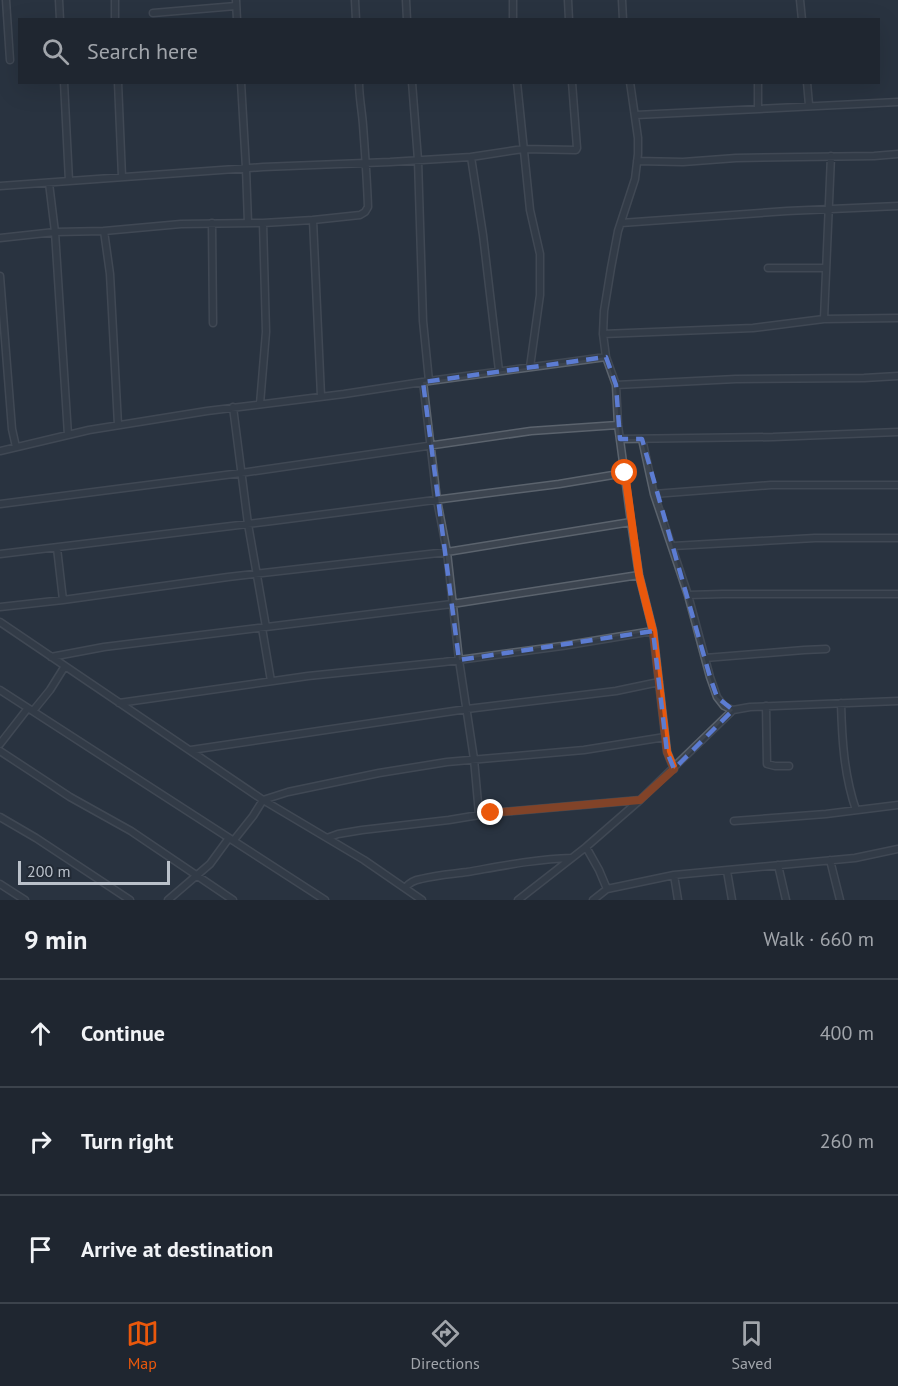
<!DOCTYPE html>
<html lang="en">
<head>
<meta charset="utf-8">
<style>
	body { margin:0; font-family:"PT Sans",sans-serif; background:#272e38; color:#f1f3f6 }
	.scale { position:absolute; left:18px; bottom:15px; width:152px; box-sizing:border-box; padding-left:6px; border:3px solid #bac1ca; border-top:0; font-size:16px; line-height:21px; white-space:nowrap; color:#bac1ca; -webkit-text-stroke:4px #222a35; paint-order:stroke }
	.stop { position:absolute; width:18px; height:18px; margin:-14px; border:4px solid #ea580c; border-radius:50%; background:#fff }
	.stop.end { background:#ea580c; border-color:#fff; box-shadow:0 2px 6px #0008 }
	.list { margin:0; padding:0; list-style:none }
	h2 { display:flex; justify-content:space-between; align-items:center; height:78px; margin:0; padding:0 24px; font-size:26px }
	h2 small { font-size:20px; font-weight:400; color:#a1a5ab }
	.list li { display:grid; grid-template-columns:39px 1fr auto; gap:18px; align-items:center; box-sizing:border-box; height:108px; padding:0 24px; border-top:2px solid #3c434c }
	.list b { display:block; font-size:22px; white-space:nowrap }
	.list em { font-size:20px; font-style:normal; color:#a1a5ab }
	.icon { flex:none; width:33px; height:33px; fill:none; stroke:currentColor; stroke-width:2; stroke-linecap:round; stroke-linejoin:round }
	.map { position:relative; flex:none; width:898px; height:900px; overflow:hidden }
	.search { position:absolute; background:#1f2630; box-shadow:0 6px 24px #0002; left:18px; right:18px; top:18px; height:66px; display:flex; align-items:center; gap:15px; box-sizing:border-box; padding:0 21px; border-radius:0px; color:#a1a5ab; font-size:22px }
	.sheet { height:402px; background:#1f2630 }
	nav { display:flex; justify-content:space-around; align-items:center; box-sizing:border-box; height:84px; border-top:2px solid #3c434c; background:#1f2630; font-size:16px; color:#a1a5ab }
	nav a { display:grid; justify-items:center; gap:3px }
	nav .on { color:#ea580c }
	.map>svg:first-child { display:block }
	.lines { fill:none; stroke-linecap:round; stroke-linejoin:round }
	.minor-casing { stroke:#5b636d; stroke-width:9 }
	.minor { stroke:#3d4550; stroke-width:6 }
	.route { stroke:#ea580c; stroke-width:8 }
	.marked { fill:none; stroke:#5c7cd2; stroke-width:4.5; stroke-dasharray:12 8; stroke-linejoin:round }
</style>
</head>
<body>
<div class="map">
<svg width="898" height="900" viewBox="0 0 898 900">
	<rect width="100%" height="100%" fill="#293340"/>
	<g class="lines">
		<g class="minor-casing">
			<path id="minor" d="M6,0L10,60
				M59,0L60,20
				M115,0V20
				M236,0L237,20
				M355,0L356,20
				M406,0L407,20
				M513,0V20
				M568,0L569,20
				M622,0L623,20
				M800,0L802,20
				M153,13L236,6
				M64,82L69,181
				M118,82L122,177
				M241,82L246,168L248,223
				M412,82L418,160L423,321L429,381
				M517,82L530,210L540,254V295L530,367
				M630,82L638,138V154L635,179L618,231L611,268L604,311L603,334L606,357L616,385L618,425L631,522L639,575L653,631L667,752L674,769
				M758,82V109
				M807,82L809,105
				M636,115L898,102
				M471,157L483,235L499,371
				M637,161L683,162L736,158L874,156L898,154
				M49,183L55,232L68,435
				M0,186L263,167L390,162L471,157L523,149L576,150L577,148L572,82
				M313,220L360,215L365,212L368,207C367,179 365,152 363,125C362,111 359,97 359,82
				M212,223L213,323
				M621,223L787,211L898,206
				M0,238L55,232L104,231
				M768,268H825
				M0,276L12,429L16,447
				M824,319L831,156
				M603,334L753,328L824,319L898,318
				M423,382L437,500L447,552L459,660L474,759L479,814
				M616,385L736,379L864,378L898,376
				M260,404L266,332L263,223
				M233,407L248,524L266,627
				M118,425L110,274L104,231L181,224L263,223L313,220L321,396
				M620,439L773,437L898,432
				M642,439L654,494L688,595L710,677L717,697L724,706L733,710
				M0,451L89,430L207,411L344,394L429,381L606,357
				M654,494L771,485H898
				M0,504L241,473L531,431L618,425
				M673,546L815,538H898
				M57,548L63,600
				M0,554L272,521L559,484L625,473
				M688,595L723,594H898
				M0,607L63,600L228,577L447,552L631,522
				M0,622L263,800L364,860L422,900
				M262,628L271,681
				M51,657L104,647L452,604L639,575
				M705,658L804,650L826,649
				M0,690L325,900
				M119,703L308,676L444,662L562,646L653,631
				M841,703C842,740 844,775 856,810
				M766,706L767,764L775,766H789
				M33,711L50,690L65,666
				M0,744L28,708
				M191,750L467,709L616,691L659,682
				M0,751L70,797L131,831L233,900
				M0,817L36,838L130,900
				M734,821L826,814L898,805
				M327,838L338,834L362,830L449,820L491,813L640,800
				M234,840L253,816L263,800L288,792L379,773L447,762L584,750L665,737
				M586,847L599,870L607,889
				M830,860L840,900
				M778,865L786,900
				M727,871L732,900
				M674,875L678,900
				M0,884L25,900
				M405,888C409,883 414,880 421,879C436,875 452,874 467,872C502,866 536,859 571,858
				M168,900L210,864L229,838
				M518,900L586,847L640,800L733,710L750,707L898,701
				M593,900L607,889L674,875L855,858L898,849"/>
		</g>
		<use href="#minor" class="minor"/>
	</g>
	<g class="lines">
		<path class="route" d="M491,813L640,800L674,769L667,752L653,631L639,575L625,473"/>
	</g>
	<path d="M0 0H898V900H0ZM606,357L616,385L620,439H642L710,677L717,697L733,710L674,769L667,752L653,631L459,660L423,382Z" fill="#293340" fill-opacity=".55" fill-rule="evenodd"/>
	<path class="marked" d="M606,357L616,385L620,439H642L710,677L717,697L733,710L674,769L667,752L653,631L459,660L423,382Z"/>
</svg>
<div class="scale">200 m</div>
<div class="stop" style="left:625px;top:473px"></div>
<div class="stop end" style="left:491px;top:813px"></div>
<div class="search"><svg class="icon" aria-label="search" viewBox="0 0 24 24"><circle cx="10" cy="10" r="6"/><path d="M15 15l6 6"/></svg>Search here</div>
</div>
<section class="sheet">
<h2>9 min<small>Walk · 660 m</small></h2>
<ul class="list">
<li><svg class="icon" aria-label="ahead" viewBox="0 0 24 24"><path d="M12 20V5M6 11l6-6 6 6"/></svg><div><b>Continue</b></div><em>400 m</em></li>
<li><svg class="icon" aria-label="right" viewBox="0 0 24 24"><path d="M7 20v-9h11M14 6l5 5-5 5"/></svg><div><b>Turn right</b></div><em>260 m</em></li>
<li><svg class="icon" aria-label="arrive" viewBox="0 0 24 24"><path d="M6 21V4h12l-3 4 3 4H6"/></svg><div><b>Arrive at destination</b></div></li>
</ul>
</section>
<nav>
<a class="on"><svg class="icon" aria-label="map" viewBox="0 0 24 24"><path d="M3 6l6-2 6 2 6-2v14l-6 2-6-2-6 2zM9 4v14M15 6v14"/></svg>Map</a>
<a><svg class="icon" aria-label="directions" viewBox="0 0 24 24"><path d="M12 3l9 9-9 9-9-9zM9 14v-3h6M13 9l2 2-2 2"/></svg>Directions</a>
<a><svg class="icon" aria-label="saved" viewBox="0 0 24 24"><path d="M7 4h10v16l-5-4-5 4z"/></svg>Saved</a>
</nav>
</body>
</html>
